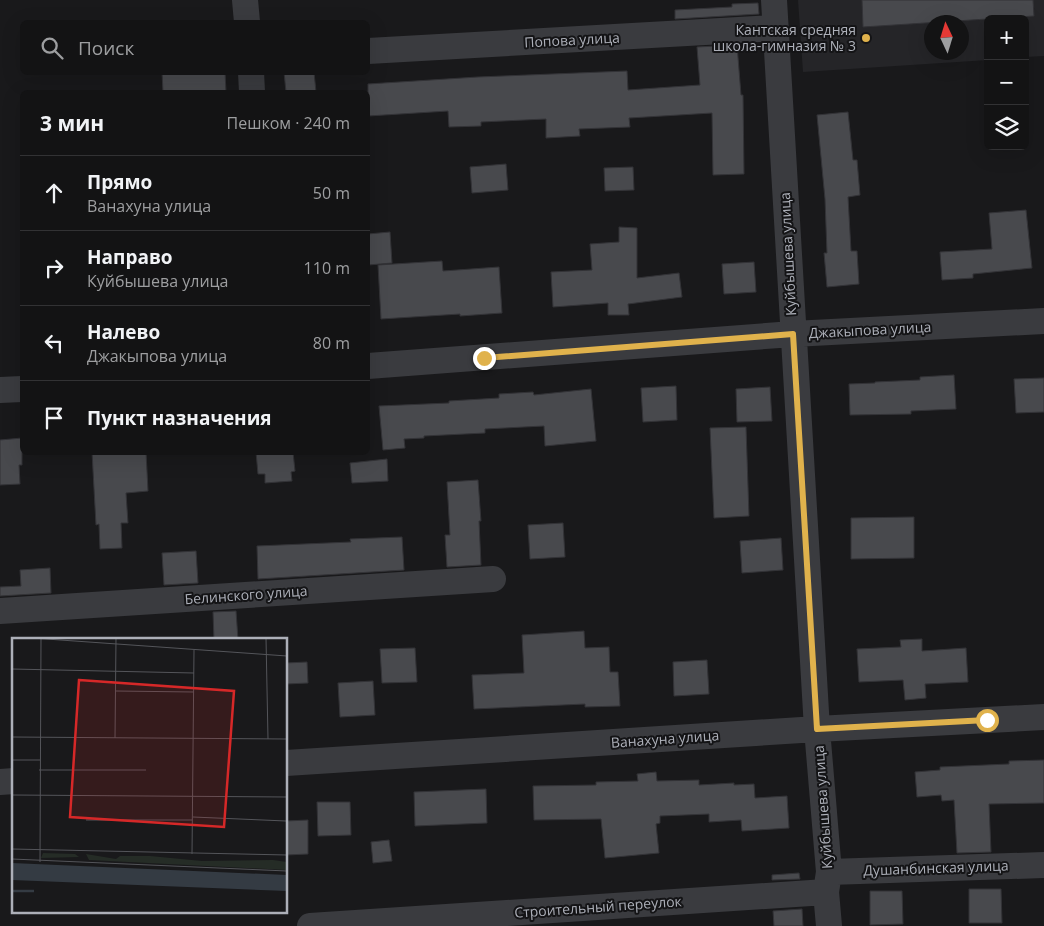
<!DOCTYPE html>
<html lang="ru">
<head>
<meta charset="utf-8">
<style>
	body { margin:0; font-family:"Open Sans",sans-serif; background:#202022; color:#f1f3f6 }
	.controls { position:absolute; right:15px; top:15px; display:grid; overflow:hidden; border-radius:8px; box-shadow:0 5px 20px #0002 }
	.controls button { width:45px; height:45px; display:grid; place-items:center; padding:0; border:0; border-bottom:1px solid #323234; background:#131314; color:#f1f3f6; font:25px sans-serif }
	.compass { position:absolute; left:924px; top:15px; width:45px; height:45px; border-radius:50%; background:#131314; box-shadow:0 5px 20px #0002; rotate:356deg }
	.stop { position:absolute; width:15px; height:15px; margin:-11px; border:4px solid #e0b24c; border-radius:50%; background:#fff }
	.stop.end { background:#e0b24c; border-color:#fff; box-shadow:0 1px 5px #0008 }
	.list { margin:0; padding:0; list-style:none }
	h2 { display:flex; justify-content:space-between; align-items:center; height:65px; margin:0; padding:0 20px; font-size:21px }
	h2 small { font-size:16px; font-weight:400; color:#9d9ea0 }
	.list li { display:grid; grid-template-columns:32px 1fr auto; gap:15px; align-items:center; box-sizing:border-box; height:75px; padding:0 20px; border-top:1px solid #323234 }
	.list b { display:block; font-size:19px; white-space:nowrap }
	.list p { margin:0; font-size:16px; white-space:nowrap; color:#9d9ea0 }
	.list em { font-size:16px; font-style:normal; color:#9d9ea0 }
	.icon { flex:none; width:28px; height:28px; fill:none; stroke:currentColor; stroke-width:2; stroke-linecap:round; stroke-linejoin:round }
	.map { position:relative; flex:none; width:1044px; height:926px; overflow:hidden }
	.search { position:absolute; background:#131314; box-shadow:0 5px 20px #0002; left:20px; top:20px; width:350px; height:55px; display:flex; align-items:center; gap:12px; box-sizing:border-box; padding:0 18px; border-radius:8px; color:#9d9ea0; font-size:19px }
	.panel { position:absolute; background:#131314; box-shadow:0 5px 20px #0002; left:20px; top:90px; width:350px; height:365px; border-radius:8px }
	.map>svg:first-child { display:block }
	.built { fill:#252528; fill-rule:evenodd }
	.building { fill:#48494d; stroke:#333337 }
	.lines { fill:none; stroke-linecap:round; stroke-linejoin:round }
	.street { stroke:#3a3b3f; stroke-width:26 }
	.route { stroke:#e0b24c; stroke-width:6 }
	.poi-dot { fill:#e0b24c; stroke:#141416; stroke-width:2 }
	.labels { text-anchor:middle; stroke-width:4; stroke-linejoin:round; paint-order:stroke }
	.poi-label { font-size:14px; fill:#adb0b9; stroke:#141416; text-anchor:end }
	.street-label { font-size:14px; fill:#adb0b9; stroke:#141416 }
	.inset-river { fill:none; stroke:#343b43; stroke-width:2.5 }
	.inset-road { fill:none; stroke:#54555a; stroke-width:1 }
	.view { fill:#d62828; fill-opacity:0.15; stroke:#d62828; stroke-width:2.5 }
	.inset-edge { fill:none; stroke:#adb0b9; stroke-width:2.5 }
</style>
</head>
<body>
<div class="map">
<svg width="1044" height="926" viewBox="0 0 1044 926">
	<rect width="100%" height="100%" fill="#19191b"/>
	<path class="built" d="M798,0H1044V56L1025,57V19H988V60L803,72ZM932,22H962V52H932Z"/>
	<path class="building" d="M862,0H1033L1034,16L863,27Z
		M758,3L759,14L675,19V10L732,7V4Z
		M737,45L741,95H743L744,174L713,175L712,113L629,118L630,127L579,129L580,136L546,138V119L481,122V126L449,127L448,111L368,116V84L478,77L627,71L628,90L700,85L697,47Z
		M162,72H225L226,92H163Z
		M284,72H314L316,92H286Z
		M848,112L853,160H857L860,195L848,197L851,251H857L859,284L827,287L824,253H827L825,199L817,115Z
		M506,164L508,190L472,193L470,167Z
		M633,167L634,190L605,191L604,168Z
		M1026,210L1032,268L973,274V278L942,280L940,252L992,249L989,213Z
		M619,227L637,228V278L679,273L682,297L628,304L629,315H608V303L553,307L551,272L592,270L590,244L619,242Z
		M390,232L392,263L368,265V234Z
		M442,261L443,271L499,267L502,313L460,316V314L381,319L378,265Z
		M754,262L756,292L724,294L722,264Z
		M954,375L956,409L911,411V414L850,415L849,384L875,383V382L920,380V377Z
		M1044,378V412L1016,413L1014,379Z
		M676,386L677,420L643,422L641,388Z
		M770,387L772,421L737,422L736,389Z
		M591,389L596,441L545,446L544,426L485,429V433L424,436V438L404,439L405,448L383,450L379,406L449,403V401L499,398V394L533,392L534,395Z
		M746,427L749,516L714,518L710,428Z
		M22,438V465H19L20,484L0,485V440Z
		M92,452H146L148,491L126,493L128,523H121L122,548L100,549L99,524L96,525Z
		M256,452H293L295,471L291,472L292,481L265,483V474H258Z
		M387,459L388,481L352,483L350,463Z
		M478,480L481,521H479L481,565L447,567L445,535H450L447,482Z
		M914,517V558L851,559V518Z
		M563,523L565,557L530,559L528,525Z
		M402,537L404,570L258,579L257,546L351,542L350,539Z
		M781,538L783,570L742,573L740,541Z
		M196,551L198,583L164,585L162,553Z
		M50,568L51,593L0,596V587L21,586L20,570Z
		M236,611L238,640H214L213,612Z
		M584,631L585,648L609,647L610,672H618L620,706L585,707V704L474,709L472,675L524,673L522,635Z
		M922,639V651L966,648L968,682L925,684L926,698L905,700L903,680L859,682L857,649L901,647L900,640Z
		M415,648L417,682L382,683L380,649Z
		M707,660L709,694L674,696L673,662Z
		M307,662L308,683L286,684V663Z
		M373,681L375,715L340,717L338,683Z
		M1044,760V803L989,804L991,852L957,853L954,800L942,801L941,795L917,797L915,772L940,770V767L1009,764V761Z
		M656,772L657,781L699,780V785L734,783V785L754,784L755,798L787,796L789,828L742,831L741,820L709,822V814L660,816V823L656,824L659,853L605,858L601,819L534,820L533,786L596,785V782L638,781L637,774Z
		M486,789L487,823L415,826L414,792Z
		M317,802H350L351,835L318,836Z
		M308,820V854L286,855V821Z
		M389,840L392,861L373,863L371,842Z
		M799,873L800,879L772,880V875Z
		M969,889H1001L1002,923H969Z
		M870,891H902L903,924L870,925Z
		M802,909L803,926H774L773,911Z"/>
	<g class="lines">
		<path class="street" d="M245,0L247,22
			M774,0L817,729L829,872L826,892L829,926
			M368,51L775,28
			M251,72L252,92
			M368,366L793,334L1044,321
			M0,390L22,389
			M0,611L493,579
			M286,763L817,729L1044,717
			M0,782L14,781
			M829,872L1044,865
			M310,926L826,892"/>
	</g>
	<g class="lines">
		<path class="route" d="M484,358L793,334L817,729L987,720"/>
	</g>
	<circle class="poi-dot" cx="866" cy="38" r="5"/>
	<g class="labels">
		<g class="poi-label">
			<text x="856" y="35">Кантская средняя<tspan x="856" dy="16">школа-гимназия № 3</tspan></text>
		</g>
		<g class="street-label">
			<text transform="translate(572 40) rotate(-3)" y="5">Попова улица</text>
			<text transform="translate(788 254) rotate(-93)" y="5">Куйбышева улица</text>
			<text transform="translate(870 330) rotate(-3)" y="5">Джакыпова улица</text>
			<text transform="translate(246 595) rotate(-4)" y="5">Белинского улица</text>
			<text transform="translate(665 739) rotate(-4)" y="5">Ванахуна улица</text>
			<text transform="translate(823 807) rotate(-94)" y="5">Куйбышева улица</text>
			<text transform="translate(936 868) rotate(-2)" y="5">Душанбинская улица</text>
			<text transform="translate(598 907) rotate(-4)" y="5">Строительный переулок</text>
		</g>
	</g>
	<g transform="translate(12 638)">
		<rect width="275" height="275" fill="#19191b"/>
		<path d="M31,215L63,216L67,219L29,220ZM74,216L104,221L108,218H138L190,223L261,222L275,224V232L77,222Z" fill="#252c26"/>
		<path d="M0,225L275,237V253L0,242Z" fill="#343b43"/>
		<path class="inset-river" d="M0,253H22"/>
		<path class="inset-road" d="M20,0L275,18M254,0L256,101M0,31L182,35M104,53L182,54M0,99L275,101M103,100L104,0M0,122H28M27,132H134M0,157L275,159M181,179L274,183M74,182H180M0,211L275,217M180,216L182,12M0,221L275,233M28,224L29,0"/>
		<path class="view" d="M67,42L222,53L212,189L58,179Z"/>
		<rect width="275" height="275" class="inset-edge"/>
	</g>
</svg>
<div class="controls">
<button>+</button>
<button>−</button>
<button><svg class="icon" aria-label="layers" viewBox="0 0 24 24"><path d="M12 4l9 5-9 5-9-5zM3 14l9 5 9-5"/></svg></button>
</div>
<svg class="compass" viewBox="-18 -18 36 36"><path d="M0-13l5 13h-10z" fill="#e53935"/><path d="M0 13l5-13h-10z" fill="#9d9ea0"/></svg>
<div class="stop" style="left:987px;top:720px"></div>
<div class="stop end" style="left:484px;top:358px"></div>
<div class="search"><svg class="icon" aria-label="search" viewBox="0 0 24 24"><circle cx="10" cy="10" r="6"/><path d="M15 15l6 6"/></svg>Поиск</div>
<section class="panel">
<h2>3 мин<small>Пешком · 240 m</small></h2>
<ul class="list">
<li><svg class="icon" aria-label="ahead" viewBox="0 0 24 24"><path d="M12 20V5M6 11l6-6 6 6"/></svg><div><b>Прямо</b><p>Ванахуна улица</p></div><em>50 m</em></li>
<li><svg class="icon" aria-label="right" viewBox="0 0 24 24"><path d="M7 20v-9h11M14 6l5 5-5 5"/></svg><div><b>Направо</b><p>Куйбышева улица</p></div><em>110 m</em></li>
<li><svg class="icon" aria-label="left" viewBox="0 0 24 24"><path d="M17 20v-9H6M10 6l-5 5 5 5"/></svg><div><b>Налево</b><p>Джакыпова улица</p></div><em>80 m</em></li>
<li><svg class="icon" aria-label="arrive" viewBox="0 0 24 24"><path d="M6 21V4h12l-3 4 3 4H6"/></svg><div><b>Пункт назначения</b></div></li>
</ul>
</section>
</div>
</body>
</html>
